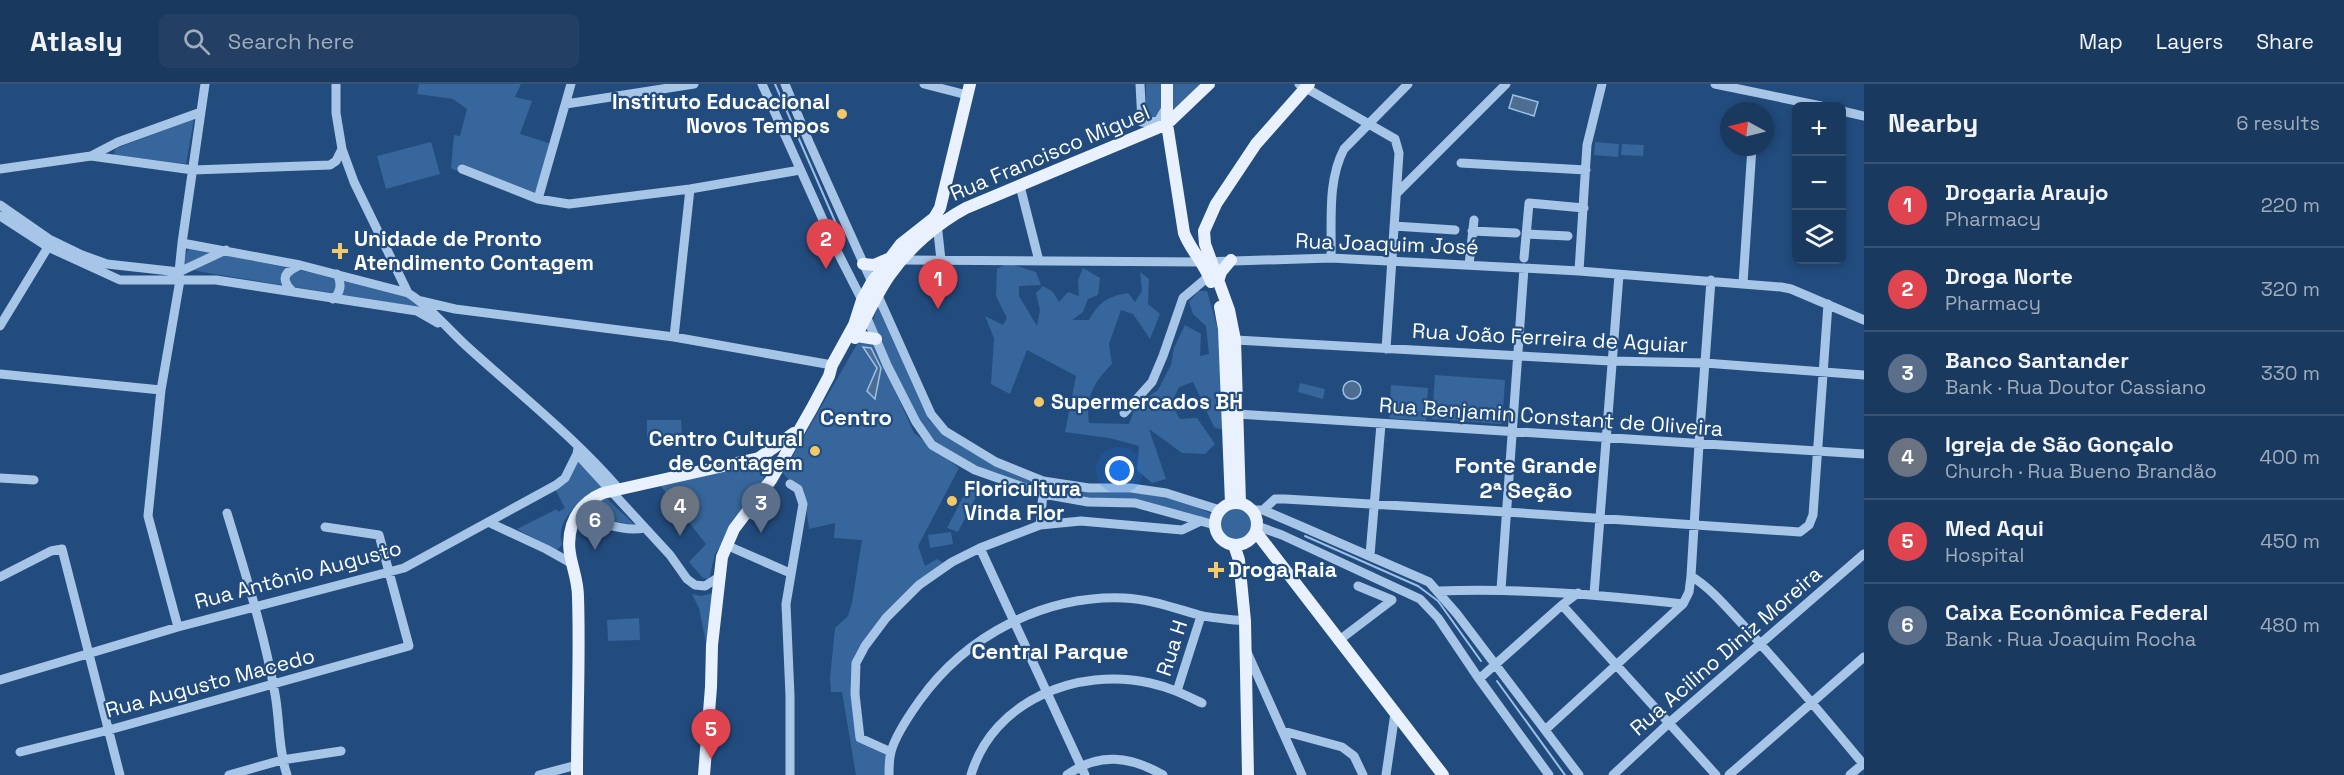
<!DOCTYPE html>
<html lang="en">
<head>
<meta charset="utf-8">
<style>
	body { margin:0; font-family:"Space Grotesk",sans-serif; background:#234064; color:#f1f3f6 }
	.controls { position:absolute; right:18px; top:18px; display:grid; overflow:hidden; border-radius:9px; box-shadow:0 3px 9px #0003 }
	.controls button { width:54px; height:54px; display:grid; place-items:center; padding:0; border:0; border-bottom:2px solid #385373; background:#1a395e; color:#f1f3f6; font:30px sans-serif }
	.compass { position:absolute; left:1720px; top:18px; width:54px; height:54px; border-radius:50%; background:#1a395e; box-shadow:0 3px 9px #0003; rotate:277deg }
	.you { position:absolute; left:1120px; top:387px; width:21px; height:21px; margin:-15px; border:4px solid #fff; border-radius:50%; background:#1a73e8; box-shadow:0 0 0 9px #1a73e833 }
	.badge { display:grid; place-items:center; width:39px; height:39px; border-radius:50%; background:#f2c86a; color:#fff; font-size:20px; font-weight:700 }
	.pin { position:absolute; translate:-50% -50px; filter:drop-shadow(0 2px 3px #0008) }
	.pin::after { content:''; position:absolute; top:32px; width:21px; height:18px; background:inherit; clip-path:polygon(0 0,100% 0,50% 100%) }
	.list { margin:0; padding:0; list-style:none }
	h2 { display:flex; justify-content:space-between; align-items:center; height:78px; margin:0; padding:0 24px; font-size:26px }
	h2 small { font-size:20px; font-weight:400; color:#9facbc }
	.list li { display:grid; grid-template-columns:39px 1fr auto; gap:18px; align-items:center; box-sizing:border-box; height:84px; padding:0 24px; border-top:2px solid #385373 }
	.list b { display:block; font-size:22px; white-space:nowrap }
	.list p { margin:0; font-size:20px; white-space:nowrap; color:#9facbc }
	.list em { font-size:20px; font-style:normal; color:#9facbc }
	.icon { flex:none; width:33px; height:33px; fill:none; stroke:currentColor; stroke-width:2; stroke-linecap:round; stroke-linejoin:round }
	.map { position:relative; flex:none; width:1864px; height:691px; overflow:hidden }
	header { display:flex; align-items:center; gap:36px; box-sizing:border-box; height:84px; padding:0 30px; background:#1a395e; border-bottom:2px solid #385373 }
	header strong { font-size:28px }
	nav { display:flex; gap:33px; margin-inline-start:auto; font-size:21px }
	.search { width:420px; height:54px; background:#234064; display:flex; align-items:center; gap:15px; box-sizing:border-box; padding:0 21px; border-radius:9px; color:#9facbc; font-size:22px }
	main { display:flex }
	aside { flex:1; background:#1a395e }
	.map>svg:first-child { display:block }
	.green { fill:#36669b }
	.water { fill:#4f6d91; stroke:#9bc0e7; stroke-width:1.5 }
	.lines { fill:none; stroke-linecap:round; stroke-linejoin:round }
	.stream { stroke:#9bc0e7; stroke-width:2 }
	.minor { stroke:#a7c5e6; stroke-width:9 }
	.major { stroke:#e8f1fd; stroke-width:12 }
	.poi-dot { fill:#f2c86a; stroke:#224c7e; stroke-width:2 }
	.labels { text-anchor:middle; stroke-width:4.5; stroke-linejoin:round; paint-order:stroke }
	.poi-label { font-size:21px; font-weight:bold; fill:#fff; stroke:#224c7e; text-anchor:start }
	.street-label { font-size:21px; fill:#fff; stroke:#224c7e }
	.neighbourhood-label { font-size:22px; font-weight:bold; fill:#fff; stroke:#224c7e }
</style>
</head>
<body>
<header>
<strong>Atlasly</strong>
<div class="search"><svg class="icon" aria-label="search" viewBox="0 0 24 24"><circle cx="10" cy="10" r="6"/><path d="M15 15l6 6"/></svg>Search here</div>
<nav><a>Map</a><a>Layers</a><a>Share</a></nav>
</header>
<main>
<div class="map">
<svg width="1864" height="691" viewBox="0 0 1864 691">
	<rect width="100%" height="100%" fill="#224c7e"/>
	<path class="green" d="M419,0H521L515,13L532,17L520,50L552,60L537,111L460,80L457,87L451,84L454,51L460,52L467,25L453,15L417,10Z
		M1146,0H1205L1182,24L1151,35L1146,22Z
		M194,35L186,80L115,71L114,67L117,64Z
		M431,58L440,90L386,105L377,72Z
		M1595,58L1619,60L1618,73L1594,71Z
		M1622,60L1644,61L1643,72L1621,71Z
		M190,164L373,201L403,209L425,224L202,188L182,183L187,167Z
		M1007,179L1036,188L1041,201L1019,202V212L1037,242L1040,226L1036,209L1043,202L1053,208L1059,218L1068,208L1079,212L1078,196L1083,184L1100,194L1098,211L1088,215L1083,228L1072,236H1089C1100,217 1107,213 1128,209L1135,218L1142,207L1140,188L1149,195L1148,220L1160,230L1150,255L1133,230L1121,226L1109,260L1112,280C1094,298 1085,313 1089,339L1129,340L1136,321L1158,306L1171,281L1174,264L1185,241L1201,250L1200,272L1209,270L1206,242L1193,230L1189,218L1198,207H1207L1219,249L1223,346L1214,343L1193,298L1179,303L1171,320L1180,335L1197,334L1215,360L1205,370L1182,369L1149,345L1166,395L1152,399L1137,386L1139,362L1109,354L1065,348L1076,292L1027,266L1010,310L991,300L994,254L985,232L1003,241L1007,234L996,212L997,185Z
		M878,223L929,336C971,377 1030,397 1086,408C1101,410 1117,408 1132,409C1160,410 1187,418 1212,430L1210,438C1176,425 1138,422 1102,417C1052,409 1004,398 959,372C952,367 942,363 936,358C908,334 887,269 873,236Z
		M860,255L873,257L914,349L959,384L918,462L925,482L937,475L945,480L920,497L854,577L859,652L889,669L886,691H856L842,608H831L830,594L835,544L848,532L852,519L862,456L834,454L835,439L809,445C806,418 802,409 783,389Z
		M1435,291L1505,296L1502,340L1432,335Z
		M1300,299L1325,305L1323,315L1298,308Z
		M1391,301L1428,304L1426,337L1389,334Z
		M647,336H681L682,352L647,353Z
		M579,376L602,403C583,415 554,434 562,461L556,467L517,445L557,425L558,428L565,424L555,405L566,399Z
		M750,380L759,382L765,387L763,398L715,470L709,495L703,494L689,478L706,460L659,400Z
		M968,403L978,409L958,448L947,444Z
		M605,413L635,441L607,436L587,429Z
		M1220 440a16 16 0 1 1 32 0a16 16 0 1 1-32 0Z
		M951,448L953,460L930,464L928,451Z
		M714,509L706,559L699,524L692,510L701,512Z
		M639,534L640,556L608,557L607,536Z"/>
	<path class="water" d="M1513,11L1538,18L1534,32L1509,24Z
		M863,263L871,264L881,284L875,315L867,307L877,284Z
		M1343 306a9 9 0 1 1 18 0a9 9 0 1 1-18 0Z"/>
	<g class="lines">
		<path class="stream" d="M775,0L841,151
			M1305,452L1418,502L1438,517L1481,577
			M1497,597L1565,691"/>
		<path class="minor" d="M336,0V29L342,65L354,98L408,209
			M762,0L837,167L862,216L867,234L887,281L916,338L932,361L975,386L1043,410L1088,418L1135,419L1215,441
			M785,0L809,58L931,330L945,347L996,378L1043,397L1089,404H1131L1166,409L1220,426
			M924,0L967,11
			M1140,0L1142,38L1149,39L1159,36L1166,24
			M1299,0L1395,55L1399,69L1386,265
			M1715,0L1821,22
			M566,20L694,0
			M1842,27L1864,32
			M91,72L193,86L330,81L336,77L342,65
			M1461,79L1586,86
			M0,85L91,72L118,58L201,28
			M462,85L538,115L569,120L690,105L800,86
			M1020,102L1039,177
			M1397,109L1506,0
			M538,115L571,0
			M0,121L49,155L82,171L107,180L179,188L226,166
			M0,132L48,163L120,196H216L417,227L438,239
			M937,139L941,176
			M1394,142L1455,146
			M1472,147L1516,149
			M1526,150L1568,152
			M182,159L300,181L408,209C432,224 450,248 472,267C522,312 575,354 619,405
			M1331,174C1332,138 1327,97 1344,65L1408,0
			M1524,174L1529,119L1584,124
			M902,176L1202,178L1331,174L1579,187L1781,203L1791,205L1864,236
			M1469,181L1474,136
			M1579,187L1587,61L1602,0
			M1743,199L1752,63
			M292,207C279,194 286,187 300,181
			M333,215C341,209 342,199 337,190
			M421,217L455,225L674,253L832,281
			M0,242L48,163
			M674,253L690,105
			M1235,256L1611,277L1705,279L1864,291
			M0,290L161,306
			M1124,329L1152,298L1163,272L1183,214L1209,192
			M1237,330L1864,370
			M578,364L577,370L670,471L687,495L695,501L705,502L719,493
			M0,394L34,396
			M1253,426H1263L1305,444L1429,498L1457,530L1579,691
			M1263,426L1275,415H1285L1506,428L1800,448L1809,441L1813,431L1828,220
			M578,428C597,438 622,448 644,444
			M227,429C245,488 264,548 275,610C280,637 278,665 287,691
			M488,438L546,465L571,479
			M1040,441L1043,410
			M1257,442L1282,451L1420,515L1438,534L1477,592L1549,691
			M726,461L790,489
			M980,464L1085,691
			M1370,471L1381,340
			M1691,492C1712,505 1727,524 1744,542C1786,587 1825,634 1864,681
			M0,493L51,467L62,465L120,691
			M1501,505L1524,184
			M1439,507C1521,504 1601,511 1683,520
			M1578,509L1562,521L1716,691
			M1594,510L1619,191
			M178,543L148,432L161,306L180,196L179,188L182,159L205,0
			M1338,557L1392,516L1358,502
			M1247,568L1302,691
			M1479,595L1562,521
			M0,596L178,543L404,484L556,401L565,394L577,370
			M1177,607L1201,532
			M1545,646L1683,520L1689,508L1691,492L1699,360L1711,196
			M1283,647L1342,663L1354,672L1363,691
			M20,668L109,646L409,562L379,451L325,443
			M891,668L860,654L855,610L856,579L865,562L886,534L919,501L952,478L980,464L1040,441L1081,437L1182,446L1201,437
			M229,691L282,676L341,667
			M539,691L577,681
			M790,691V612L786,520L803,420L798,405L790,400
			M889,691C889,684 889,675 891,668C895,652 910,630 920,616C966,552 1043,511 1124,514C1150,515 1174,524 1199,531C1214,535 1230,535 1245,537
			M971,691C993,616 1078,583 1150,599C1169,603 1185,611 1202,619
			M1067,691C1099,668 1130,672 1163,691
			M1386,691L1395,629
			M1613,691L1669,639L1864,470
			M1729,691L1864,573
			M1850,691L1864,679"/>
		<path class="major" d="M1167,0V40L1184,149C1191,167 1204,178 1211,198
			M863,180L874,181L888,175
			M1218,197L1221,188L1231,176
			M1220,223L1224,245L1231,419
			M857,252L876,255
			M855,254C866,234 876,211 889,192C908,165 936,140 966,124L1167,40L1209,0
			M1215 440a21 21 0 1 1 42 0a21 21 0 1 1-42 0Z
			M1240,419L1235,256L1229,226L1205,160L1204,147L1216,120L1256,60L1309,0
			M1256,448L1443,691
			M1234,461L1239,476L1245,537L1248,691
			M577,691C577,632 580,572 578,513C578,486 563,470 572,441C577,426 589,415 603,409L759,374L794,349
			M704,691L711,603L712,561L722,473L734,445L771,396L812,324L829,292L832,281L854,241L862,216L872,198L901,160L934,134L940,124L970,0"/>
	</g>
	<g class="poi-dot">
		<circle cx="842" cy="30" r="6"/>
		<path d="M337 158h6v6h6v6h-6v6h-6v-6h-6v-6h6z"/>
		<circle cx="1039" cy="318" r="6"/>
		<circle cx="815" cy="367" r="6"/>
		<circle cx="952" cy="417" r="6"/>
		<path d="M1213 477h6v6h6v6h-6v6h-6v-6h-6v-6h6z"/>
	</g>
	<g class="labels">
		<g class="poi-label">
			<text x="830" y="25" text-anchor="end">Instituto Educacional<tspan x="830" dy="24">Novos Tempos</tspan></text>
			<text x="354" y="162">Unidade de Pronto<tspan x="354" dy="24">Atendimento Contagem</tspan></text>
			<text x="1051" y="325">Supermercados BH</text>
			<text x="803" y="362" text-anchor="end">Centro Cultural<tspan x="803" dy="24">de Contagem</tspan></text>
			<text x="964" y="412">Floricultura<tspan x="964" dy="24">Vinda Flor</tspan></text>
			<text x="1228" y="493">Droga Raia</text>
		</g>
		<g class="street-label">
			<text transform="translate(1050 69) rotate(-23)" y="7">Rua Francisco Miguel</text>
			<text transform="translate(1387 160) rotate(2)" y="7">Rua Joaquim José</text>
			<text transform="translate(1550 254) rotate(3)" y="7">Rua João Ferreira de Aguiar</text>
			<text transform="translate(1551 333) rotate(4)" y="7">Rua Benjamin Constant de Oliveira</text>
			<text transform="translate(298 491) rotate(-15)" y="7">Rua Antônio Augusto</text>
			<text transform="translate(1172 564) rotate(-72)" y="7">Rua H</text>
			<text transform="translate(1726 567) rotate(-41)" y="7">Rua Acilino Diniz Moreira</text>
			<text transform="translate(210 599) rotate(-15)" y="7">Rua Augusto Macedo</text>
		</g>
		<g class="neighbourhood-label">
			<text x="856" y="341">Centro</text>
			<text x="1526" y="389">Fonte Grande<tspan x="1526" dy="25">2ª Seção</tspan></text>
			<text x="1050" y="575">Central Parque</text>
		</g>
	</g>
</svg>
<div class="controls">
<button>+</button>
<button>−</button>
<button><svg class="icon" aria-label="layers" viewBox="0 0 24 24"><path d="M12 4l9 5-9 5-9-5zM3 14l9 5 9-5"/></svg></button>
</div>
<svg class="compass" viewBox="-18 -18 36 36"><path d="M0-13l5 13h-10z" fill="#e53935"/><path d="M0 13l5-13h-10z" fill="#9facbc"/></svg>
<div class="you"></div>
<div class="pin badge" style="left:938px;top:225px;background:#e0444e">1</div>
<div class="pin badge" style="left:826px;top:185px;background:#e0444e">2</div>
<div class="pin badge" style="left:761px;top:449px;background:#5c6f8a">3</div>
<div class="pin badge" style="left:680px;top:452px;background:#6b7280">4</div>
<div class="pin badge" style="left:711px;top:675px;background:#e0444e">5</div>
<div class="pin badge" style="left:595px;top:466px;background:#5c6f8a">6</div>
</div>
<aside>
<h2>Nearby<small>6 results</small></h2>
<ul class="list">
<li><span class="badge" style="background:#e0444e">1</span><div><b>Drogaria Araujo</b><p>Pharmacy</p></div><em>220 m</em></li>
<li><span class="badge" style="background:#e0444e">2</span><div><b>Droga Norte</b><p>Pharmacy</p></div><em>320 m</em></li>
<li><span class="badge" style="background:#5c6f8a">3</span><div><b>Banco Santander</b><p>Bank · Rua Doutor Cassiano</p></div><em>330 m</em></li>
<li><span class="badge" style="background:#6b7280">4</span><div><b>Igreja de São Gonçalo</b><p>Church · Rua Bueno Brandão</p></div><em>400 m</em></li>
<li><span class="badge" style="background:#e0444e">5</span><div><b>Med Aqui</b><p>Hospital</p></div><em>450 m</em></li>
<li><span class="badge" style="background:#5c6f8a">6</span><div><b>Caixa Econômica Federal</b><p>Bank · Rua Joaquim Rocha</p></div><em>480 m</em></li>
</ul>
</aside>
</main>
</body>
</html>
